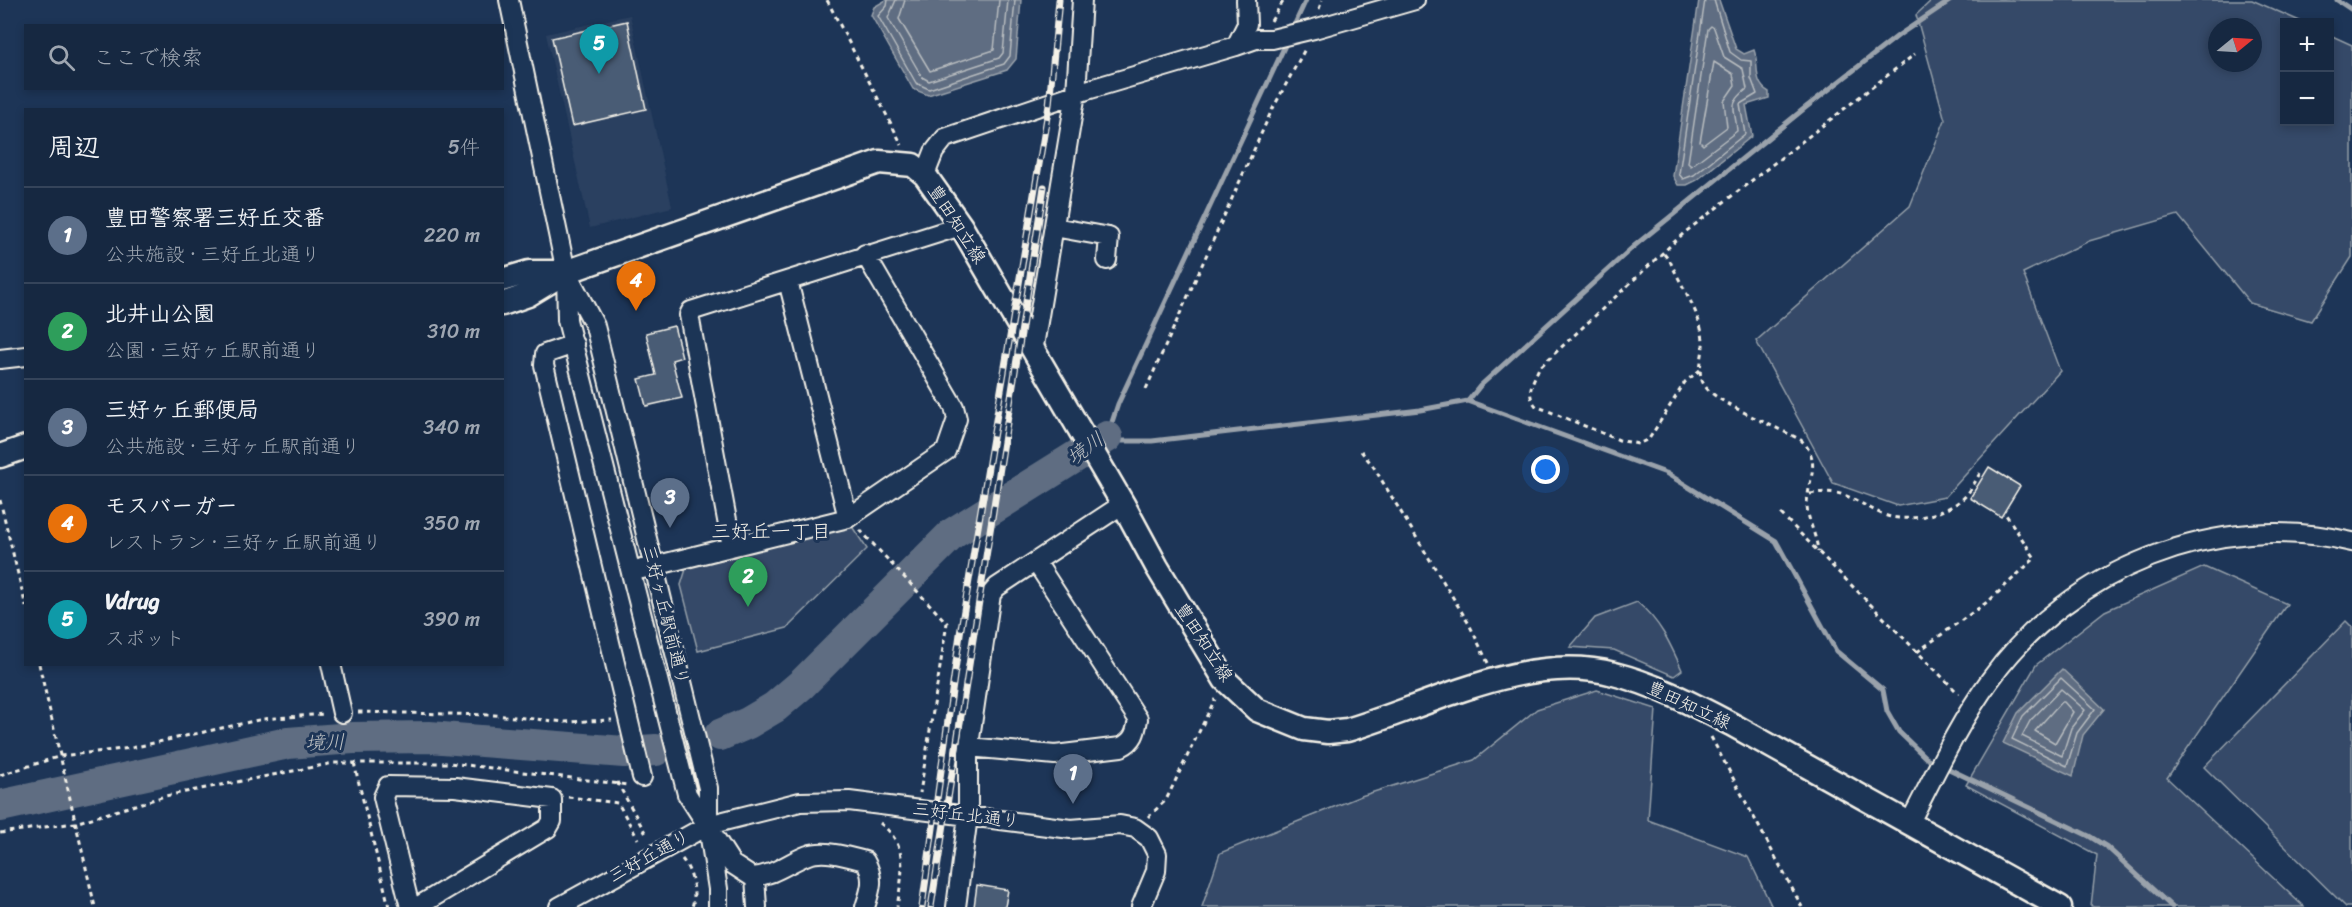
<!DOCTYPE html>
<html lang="ja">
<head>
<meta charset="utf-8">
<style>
	body { margin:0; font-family:Sriracha,"Klee One",sans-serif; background:#23344c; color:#f1f3f6 }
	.controls { position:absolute; right:18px; top:18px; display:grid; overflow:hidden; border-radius:0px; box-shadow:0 3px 9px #0003 }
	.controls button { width:54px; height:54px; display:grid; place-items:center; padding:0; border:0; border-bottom:2px solid #35445a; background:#162841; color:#f1f3f6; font:30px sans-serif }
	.compass { position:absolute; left:2208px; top:18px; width:54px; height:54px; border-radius:50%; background:#162841; box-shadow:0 3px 9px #0003; rotate:72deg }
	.you { position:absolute; left:1546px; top:470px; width:21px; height:21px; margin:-15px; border:4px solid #fff; border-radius:50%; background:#1a73e8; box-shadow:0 0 0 9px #1a73e833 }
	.badge { display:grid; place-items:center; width:39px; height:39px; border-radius:50%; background:#1a73e8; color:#fff; font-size:20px; font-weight:700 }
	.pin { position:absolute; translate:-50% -50px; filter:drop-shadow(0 2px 3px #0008) }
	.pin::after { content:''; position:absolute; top:32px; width:21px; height:18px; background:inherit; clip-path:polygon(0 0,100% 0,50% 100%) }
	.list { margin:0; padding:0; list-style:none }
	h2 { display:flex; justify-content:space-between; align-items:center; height:78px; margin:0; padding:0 24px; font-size:26px }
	h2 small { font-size:20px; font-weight:400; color:#9ea6b1 }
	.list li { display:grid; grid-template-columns:39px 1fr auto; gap:18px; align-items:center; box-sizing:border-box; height:96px; padding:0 24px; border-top:2px solid #35445a }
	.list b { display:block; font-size:22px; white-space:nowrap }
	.list p { margin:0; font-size:20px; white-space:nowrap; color:#9ea6b1 }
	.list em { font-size:20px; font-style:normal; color:#9ea6b1 }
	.icon { flex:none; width:33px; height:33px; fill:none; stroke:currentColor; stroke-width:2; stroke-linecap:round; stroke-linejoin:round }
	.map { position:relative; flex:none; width:2352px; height:907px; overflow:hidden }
	.search { position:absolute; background:#162841; box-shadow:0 3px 9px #0003; left:24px; top:24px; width:480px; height:66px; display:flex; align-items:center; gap:15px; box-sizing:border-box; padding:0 21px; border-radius:0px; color:#9ea6b1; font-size:22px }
	.panel { position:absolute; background:#162841; box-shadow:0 3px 9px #0003; left:24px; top:108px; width:480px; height:558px; border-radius:0px }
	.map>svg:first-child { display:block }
	.built { fill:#2a4060 }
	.green { fill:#354a67; stroke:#949ea8; stroke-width:1.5; fill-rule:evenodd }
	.water { fill:#5e6d82; stroke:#9aa2ab; stroke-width:1.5 }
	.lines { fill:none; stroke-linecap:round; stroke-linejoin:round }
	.shore { stroke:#b8bcbf; stroke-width:1.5 }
	.stream { stroke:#9aa2ab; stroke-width:5 }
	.river { stroke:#5e6d82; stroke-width:32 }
	.building { fill:#485b74; stroke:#f4f1e8; stroke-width:1.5 }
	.minor-casing { stroke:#f4f1e8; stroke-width:22 }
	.major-casing { stroke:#f4f1e8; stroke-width:27 }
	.path { stroke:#f4f1e8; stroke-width:3; stroke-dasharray:4.5 4.5; stroke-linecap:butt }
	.minor { stroke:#1d3557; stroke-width:18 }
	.major { stroke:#1d3557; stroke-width:22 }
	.rail-casing { stroke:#f4f1e8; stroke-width:7 }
	.rail { stroke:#1d3557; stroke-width:4.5; stroke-dasharray:14; stroke-linecap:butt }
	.labels { text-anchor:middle; stroke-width:6; stroke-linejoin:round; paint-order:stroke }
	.street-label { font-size:18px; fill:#f4f1e8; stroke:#1d3557 }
	.water-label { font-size:20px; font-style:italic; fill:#c0c3c4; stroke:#1d3557 }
	.neighbourhood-label { font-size:20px; fill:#f4f1e8; stroke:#1d3557 }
</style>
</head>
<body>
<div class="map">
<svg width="2352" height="907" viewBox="0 0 2352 907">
	<rect width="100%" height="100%" fill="#1d3557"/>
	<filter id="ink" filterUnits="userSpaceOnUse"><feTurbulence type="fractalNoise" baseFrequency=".0167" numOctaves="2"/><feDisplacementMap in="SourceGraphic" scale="12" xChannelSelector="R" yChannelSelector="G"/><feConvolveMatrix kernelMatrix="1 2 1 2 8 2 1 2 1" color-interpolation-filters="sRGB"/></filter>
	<g filter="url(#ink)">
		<path class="built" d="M630,15L672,207L590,228L546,34Z"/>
		<path class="green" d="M1932,0H2252L2302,22H2284V122H2330V35L2352,45V257L2311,321L2250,303L2178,215L2089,241L2023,273L2060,371L1945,497L1898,506L1833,483L1756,341L1910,206L1945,120L1916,15ZM2217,27H2253V63H2217Z
			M851,525L867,549L787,628L698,651L681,585L687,566Z
			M2204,567L2287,604L2167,778L2304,907H2094L2091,906L2097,855L1966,785L2036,665L2105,611Z
			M1637,602C1660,621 1670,643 1682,670L1674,676L1614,650L1570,647L1595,618Z
			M2346,621L2352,627V907H2346L2204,767Z
			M1597,690L1656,709L1648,820L1748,857L1772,907H1202L1220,853L1361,796L1474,760L1537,709Z"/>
		<path class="water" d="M886,0H1021L1016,59L1007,70L928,95L913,89L871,15L874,7Z
			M1699,0H1719L1736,49L1744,54L1754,50C1760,66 1752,82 1769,92V98L1746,105L1752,136L1697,180L1687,185H1678L1673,176Z
			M2062,669L2104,709L2083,735L2073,776L2003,743L2018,713Z"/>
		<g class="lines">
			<path class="shore" d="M888,0L887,6L878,16L916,83L929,89L1004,64L1010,56L1015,0
				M896,0L888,18L922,77L929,81L999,58L1003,53L1008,0
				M905,0L899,19L930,71L994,50L999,0
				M1705,0L1679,174L1683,179L1694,175L1745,134L1740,104L1757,94L1751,78V61L1741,60L1730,52L1714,0
				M1711,26L1714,28L1724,57L1743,69L1747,89C1726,106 1736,108 1737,131L1691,166L1688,163L1708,29Z
				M1714,62L1733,74L1735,85L1724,101L1727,127L1703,145L1700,142Z
				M2061,678L2095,709L2077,733L2067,766L2012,739L2023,716Z
				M2061,689L2085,710L2071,728L2062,756L2022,736L2030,721Z
				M2061,702H2064L2073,712L2055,743L2035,731Z"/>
			<path class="stream" d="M2337,0L2352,10
				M1293,28L1306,0
				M1288,39L1118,404L1107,437L1119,441H1152L1420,410L1468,401L1666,473L1776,541L1836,651L1883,690L1887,711L1899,732L1926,758L2089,836L2107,847L2172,907
				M1468,401L1480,386L1633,247L1805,108L1899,35L1951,0"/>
			<path class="river" d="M720,735L748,723L775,707L802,684L952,534L1107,437
				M0,806L288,743L353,738L429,737L624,752L656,750"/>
		</g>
		<path class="building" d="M627,21L646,109L572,126L552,38Z
			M674,326L682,357L672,360L682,398L646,406L639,379L656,375L646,333Z
			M1989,467L2020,486L2001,517L1970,498Z
			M977,885L1008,890L1005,907H974Z"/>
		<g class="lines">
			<g class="minor-casing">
				<path id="minor" d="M509,0L566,272L567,320L687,794L732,864L752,877C776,875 787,863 808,855C825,849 849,857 865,861C875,878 871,889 865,907
					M1236,46L1256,39H1272L1314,29L1415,0
					M925,175L934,152L945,138L1087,90L1236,46L1247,24L1246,0
					M1054,227L1109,237L1107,260
					M567,273L595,326L708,788V825L718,889V907
					M788,281L848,518
					M574,344L545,354L544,365L642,777
					M1033,352L1076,93L1082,0
					M0,359L26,356
					M732,547L689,315L691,311L961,226
					M642,569L848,518L946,451L957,419L954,407L865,254
					M331,664L342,713
					M969,747L1055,755L1121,747C1134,741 1136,732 1138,719L1036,562
					M1909,824C1934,776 1958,724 1990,680C2070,569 2217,509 2352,542
					M755,877L757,907
					M410,907L383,797L388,786L455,787L552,799V821L548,828L417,907
					M559,907L708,825L800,802L849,801L1071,829L1120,825L1135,828L1149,838L1157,854L1156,871L1141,907
					M956,907L968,816V752L991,594L997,587L1123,504"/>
			</g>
			<g class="major-casing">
				<path id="major" d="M502,280L529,272H564
					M502,304L528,295L566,272L879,162L913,165L925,175L961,226L1123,504L1157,567L1225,680L1257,710L1304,729L1328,732L1347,730C1429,706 1527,651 1614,674C1655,684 1694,705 1731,724L2060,907
					M0,456L26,447"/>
			</g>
			<path class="path" d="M827,0L902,145
				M1319,9L1322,0
				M1271,21L1284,0
				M1664,254L1670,261C1681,286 1701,313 1703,341C1704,357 1695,372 1705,386C1714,402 1781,429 1801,440C1823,461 1807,481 1807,506C1808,522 1817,536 1818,552
				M1700,370L1685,382L1649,439L1638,444L1619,440L1536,406C1525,393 1533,382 1539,368L1684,233L1915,54
				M1146,389L1271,112L1305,49
				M1361,451L1373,466L1469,624L1488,663
				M1810,494C1844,487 1853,501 1882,514C1904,524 1943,515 1961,500C1970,494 1976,479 1982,470
				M0,500L26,607
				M1781,514L1959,694
				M860,530L947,623L920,793
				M1917,652L1990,600L2035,558L2004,512
				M39,664L95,907
				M358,712L494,715L565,722L612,720
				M1711,737L1802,907
				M354,763L389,907
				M0,775L61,756L131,748L263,719L325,714
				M617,782L646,834
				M568,797L618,803L638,839
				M1148,817L1166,800L1215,699
				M880,823C910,846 902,874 897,907
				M0,833L75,823L165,796L334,763H450L628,785
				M682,859C692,871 697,892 692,907"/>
			<use href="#minor" class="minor"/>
			<use href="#major" class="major"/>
			<g class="rail-casing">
				<path id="rail" d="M922,907L960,634L1049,105L1059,0
					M931,907L1044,187"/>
			</g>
			<use href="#rail" class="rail"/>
		</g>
	</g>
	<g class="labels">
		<g class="street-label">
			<text transform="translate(957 224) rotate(57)" y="6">豊田知立線</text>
			<text transform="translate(666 615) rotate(76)" y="6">三好ヶ丘駅前通り</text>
			<text transform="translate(1204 642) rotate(57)" y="6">豊田知立線</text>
			<text transform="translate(1689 705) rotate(25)" y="6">豊田知立線</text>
			<text transform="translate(966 815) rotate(7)" y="6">三好丘北通り</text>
			<text transform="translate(649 856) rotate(-29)" y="6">三好丘通り</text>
		</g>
		<g class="water-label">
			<text transform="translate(1085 448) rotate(-36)" y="7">境川</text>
			<text transform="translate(325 742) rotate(-2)" y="7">境川</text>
		</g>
		<g class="neighbourhood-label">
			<text x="771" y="538">三好丘一丁目</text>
		</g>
	</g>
</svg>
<div class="controls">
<button>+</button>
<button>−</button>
</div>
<svg class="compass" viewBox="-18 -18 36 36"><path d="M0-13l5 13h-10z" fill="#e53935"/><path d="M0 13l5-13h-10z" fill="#9ea6b1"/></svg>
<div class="you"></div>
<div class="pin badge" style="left:1073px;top:804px;background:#5c6f8a">1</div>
<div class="pin badge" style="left:748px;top:607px;background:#2e9e5b">2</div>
<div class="pin badge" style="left:670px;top:528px;background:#5c6f8a">3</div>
<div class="pin badge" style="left:636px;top:311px;background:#e8710a">4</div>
<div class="pin badge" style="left:599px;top:74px;background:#0f9aa8">5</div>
<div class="search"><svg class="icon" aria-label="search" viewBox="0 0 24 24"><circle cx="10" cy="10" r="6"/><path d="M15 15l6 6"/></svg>ここで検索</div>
<section class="panel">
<h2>周辺<small>5件</small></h2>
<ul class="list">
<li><span class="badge" style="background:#5c6f8a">1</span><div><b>豊田警察署三好丘交番</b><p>公共施設 · 三好丘北通り</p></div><em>220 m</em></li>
<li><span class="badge" style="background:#2e9e5b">2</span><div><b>北井山公園</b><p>公園 · 三好ヶ丘駅前通り</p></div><em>310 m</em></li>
<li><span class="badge" style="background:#5c6f8a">3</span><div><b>三好ヶ丘郵便局</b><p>公共施設 · 三好ヶ丘駅前通り</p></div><em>340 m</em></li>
<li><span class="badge" style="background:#e8710a">4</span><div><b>モスバーガー</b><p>レストラン · 三好ヶ丘駅前通り</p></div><em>350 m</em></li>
<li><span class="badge" style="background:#0f9aa8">5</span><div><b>Vdrug</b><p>スポット</p></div><em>390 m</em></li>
</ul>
</section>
</div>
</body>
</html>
